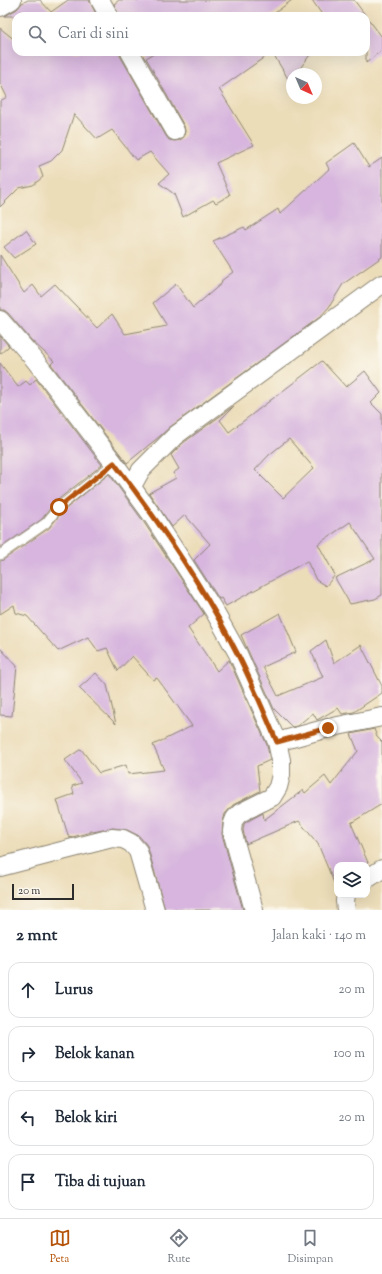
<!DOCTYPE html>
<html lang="id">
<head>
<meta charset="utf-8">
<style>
	body { margin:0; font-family:"Sorts Mill Goudy",serif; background:#f2f2f3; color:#1f2937 }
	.controls { position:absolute; right:12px; bottom:12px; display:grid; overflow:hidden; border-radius:8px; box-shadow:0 4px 16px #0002 }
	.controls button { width:36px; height:36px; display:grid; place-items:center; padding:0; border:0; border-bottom:1px solid #e0e1e3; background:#fff; color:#1f2937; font:20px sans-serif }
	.compass { position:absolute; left:286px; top:68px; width:36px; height:36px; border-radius:50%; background:#fff; box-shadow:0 4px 16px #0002; rotate:136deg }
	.scale { position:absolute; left:12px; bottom:10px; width:62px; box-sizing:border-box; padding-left:4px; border:2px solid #2b2b2b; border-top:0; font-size:11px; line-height:14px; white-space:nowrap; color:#2b2b2b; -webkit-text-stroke:3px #fbf7ec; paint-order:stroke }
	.stop { position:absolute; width:12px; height:12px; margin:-9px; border:3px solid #b45309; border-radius:50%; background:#fff }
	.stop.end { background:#b45309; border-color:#fff; box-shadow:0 1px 4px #0008 }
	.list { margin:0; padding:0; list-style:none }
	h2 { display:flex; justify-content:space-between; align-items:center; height:52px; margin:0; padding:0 16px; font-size:17px }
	h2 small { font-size:13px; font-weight:400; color:#747a83 }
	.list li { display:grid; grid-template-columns:26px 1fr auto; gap:12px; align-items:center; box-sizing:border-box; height:56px; margin:0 8px 8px; padding:0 8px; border:1px solid #e0e1e3; border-radius:12px }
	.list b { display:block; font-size:15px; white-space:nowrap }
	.list em { font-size:13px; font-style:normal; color:#747a83 }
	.icon { flex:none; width:22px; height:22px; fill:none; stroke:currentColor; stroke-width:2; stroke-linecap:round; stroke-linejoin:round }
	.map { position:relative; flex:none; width:382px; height:910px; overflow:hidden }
	.search { position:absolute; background:#fff; box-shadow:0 4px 16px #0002; left:12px; right:12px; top:12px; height:44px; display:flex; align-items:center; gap:10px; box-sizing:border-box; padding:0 14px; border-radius:12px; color:#747a83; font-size:15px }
	.sheet { height:308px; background:#fff }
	nav { display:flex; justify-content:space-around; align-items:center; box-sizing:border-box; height:56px; border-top:1px solid #e0e1e3; background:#fff; font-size:11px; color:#747a83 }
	nav a { display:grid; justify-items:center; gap:2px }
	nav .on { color:#b45309 }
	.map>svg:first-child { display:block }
	.building { fill:#d7b5de; fill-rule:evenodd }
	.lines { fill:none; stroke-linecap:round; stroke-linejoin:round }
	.service-casing { stroke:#8c8472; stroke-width:10 }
	.minor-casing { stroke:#8c8472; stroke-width:20 }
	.service { stroke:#fff; stroke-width:9 }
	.minor { stroke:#fff; stroke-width:18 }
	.route { stroke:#b45309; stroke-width:5 }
</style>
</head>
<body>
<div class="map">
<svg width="382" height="910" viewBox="0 0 382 910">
	<rect width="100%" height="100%" fill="#fbf7ec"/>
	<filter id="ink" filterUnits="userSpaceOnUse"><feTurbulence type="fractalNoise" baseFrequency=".025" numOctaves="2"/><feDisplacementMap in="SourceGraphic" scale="8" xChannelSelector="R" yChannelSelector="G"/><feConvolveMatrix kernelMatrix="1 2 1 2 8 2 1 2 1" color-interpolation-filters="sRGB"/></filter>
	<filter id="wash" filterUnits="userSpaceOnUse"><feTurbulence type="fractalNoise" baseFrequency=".012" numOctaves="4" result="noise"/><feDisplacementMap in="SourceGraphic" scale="16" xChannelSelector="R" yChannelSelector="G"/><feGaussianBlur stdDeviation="0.9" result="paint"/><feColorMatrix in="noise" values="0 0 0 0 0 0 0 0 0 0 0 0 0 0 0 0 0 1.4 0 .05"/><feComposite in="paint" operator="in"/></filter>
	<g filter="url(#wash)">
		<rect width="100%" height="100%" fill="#ecddb9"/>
		<g id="blocks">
			<path class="building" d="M28,0H40L51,12L68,0H89L97,16H5L17,9L22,3Z
				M119,0H292L271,16H119L114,4Z
				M312,0H354L366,16H323Z
				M366,16L382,37V50L366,63Z
				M0,28L16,41V52H118L166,136L169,140L175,141L180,140L184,137L185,131L184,126L146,58L157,52H312L296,74H292V80L290,82L272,52L219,89L254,145L216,163L230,195L216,203L213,200L183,217L174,194L159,183L169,174L150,152L136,160L112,130L97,139L74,114L62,150L51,161L39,166L43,177L33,185L19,188L0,207V101L7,97L0,83Z
				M354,143L369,167L382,158V257L343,284L329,307L320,317L170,427L160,436L127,463L51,364L54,361L32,341L8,313L4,310H0V255L24,293L33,285L41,296L55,284L97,328L112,314L125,334L167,326L153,303L176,284L193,308L222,283L221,281L233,272L213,241L244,227L246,230L278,209L280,214L329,169L326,163Z
				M26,230L36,244L14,258L4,247Z
				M0,336L9,346L0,354Z
				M322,361L346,387L365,371L381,393L371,403L382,414V595L375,599L350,604L335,578L375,559L350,522L318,544L335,575L326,586L316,580L307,561L226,606L221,598L219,599L194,560L210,544L185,515L172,527L149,493L176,478L173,473L179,469L171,455L183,443L234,406L220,420L229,432ZM289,439L314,468L283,498L255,470L269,455Z
				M0,363L18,387L26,381L30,385L36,379L102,465L55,502L42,519L0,548Z
				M109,474L143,521L204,614L188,628L217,671L229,660L267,745L270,760L257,766L260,791L233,805L225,814L223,822L222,834L243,910H165L148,848L146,844L139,836L127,830L113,828L93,832L90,830L91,832L69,838L57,800L74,794L72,786L82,783L65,760L81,749L99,773L126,765L128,774L164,770L153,745L192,726L157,678L153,680L132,656L118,671L107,648L98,651L88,637L58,651L27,616L16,613L14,605L0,614V561L3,560L49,528L63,511Z
				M280,613L296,652L263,667L278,696L323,677L311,651L326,640L334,663L361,645L382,686V693L354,712L342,714L338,708L317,720L313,713L297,726L292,727L274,709L241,635Z
				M0,648L17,666L12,716L0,715Z
				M96,673L107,685L116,724L79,688Z
				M374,729L377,737L382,742V804L351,823L369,865L367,866V865H337V882L334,883L318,844L299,821L246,844L243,830L244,824L246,822L263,813L264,820L303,790L305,793L325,776L331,785L358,751L351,734Z"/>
		</g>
	</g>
	<g filter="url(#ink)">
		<use href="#blocks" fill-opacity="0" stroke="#8c8472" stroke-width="1"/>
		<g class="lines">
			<g class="service-casing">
				<path id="service" d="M0,555L46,523L59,507L114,463"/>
			</g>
			<g class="minor-casing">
				<path id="minor" d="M100,0L109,16
					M0,7L12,0
					M130,52L175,131
					M0,320L34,359L114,463L152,515L213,609L238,654L277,742L281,760V775L278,787L272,797L240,813L235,818L233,823L232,831L254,910
					M132,486L141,470L176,435L382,284
					M277,742L328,728L382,717
					M0,867L112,838L123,839L131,843L138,851L155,910
					M367,879L382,869
					M346,910L345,901L346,895"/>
			</g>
			<use href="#service" class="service"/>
			<use href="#minor" class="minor"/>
		</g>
	</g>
	<g class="lines" filter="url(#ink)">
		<path class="route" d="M59,507L114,463C160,523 203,586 237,653C252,682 264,712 277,742L328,728"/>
	</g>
</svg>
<div class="controls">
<button><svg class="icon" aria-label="layers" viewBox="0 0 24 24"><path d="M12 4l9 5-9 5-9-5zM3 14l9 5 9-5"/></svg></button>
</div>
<svg class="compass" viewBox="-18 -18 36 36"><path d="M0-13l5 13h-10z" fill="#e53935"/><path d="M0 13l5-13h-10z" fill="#747a83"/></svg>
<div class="scale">20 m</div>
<div class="stop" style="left:59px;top:507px"></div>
<div class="stop end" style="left:328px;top:728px"></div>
<div class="search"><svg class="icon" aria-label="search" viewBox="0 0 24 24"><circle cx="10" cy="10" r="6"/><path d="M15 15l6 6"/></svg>Cari di sini</div>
</div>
<section class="sheet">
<h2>2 mnt<small>Jalan kaki · 140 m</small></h2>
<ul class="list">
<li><svg class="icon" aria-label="ahead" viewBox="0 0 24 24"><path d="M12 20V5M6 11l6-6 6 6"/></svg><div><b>Lurus</b></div><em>20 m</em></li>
<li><svg class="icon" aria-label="right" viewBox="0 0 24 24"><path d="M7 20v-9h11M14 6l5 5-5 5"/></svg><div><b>Belok kanan</b></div><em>100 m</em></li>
<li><svg class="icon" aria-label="left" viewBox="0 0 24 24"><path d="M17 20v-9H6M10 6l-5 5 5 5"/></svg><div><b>Belok kiri</b></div><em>20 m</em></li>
<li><svg class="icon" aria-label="arrive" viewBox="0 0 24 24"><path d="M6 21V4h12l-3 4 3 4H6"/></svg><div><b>Tiba di tujuan</b></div></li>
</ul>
</section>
<nav>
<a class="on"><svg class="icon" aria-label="map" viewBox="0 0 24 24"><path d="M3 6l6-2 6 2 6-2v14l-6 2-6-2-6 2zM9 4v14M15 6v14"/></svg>Peta</a>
<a><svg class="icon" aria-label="directions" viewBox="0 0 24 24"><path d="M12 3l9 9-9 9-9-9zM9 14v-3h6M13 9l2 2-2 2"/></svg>Rute</a>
<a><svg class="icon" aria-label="saved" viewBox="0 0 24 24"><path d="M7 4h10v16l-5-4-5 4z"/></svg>Disimpan</a>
</nav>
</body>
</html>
